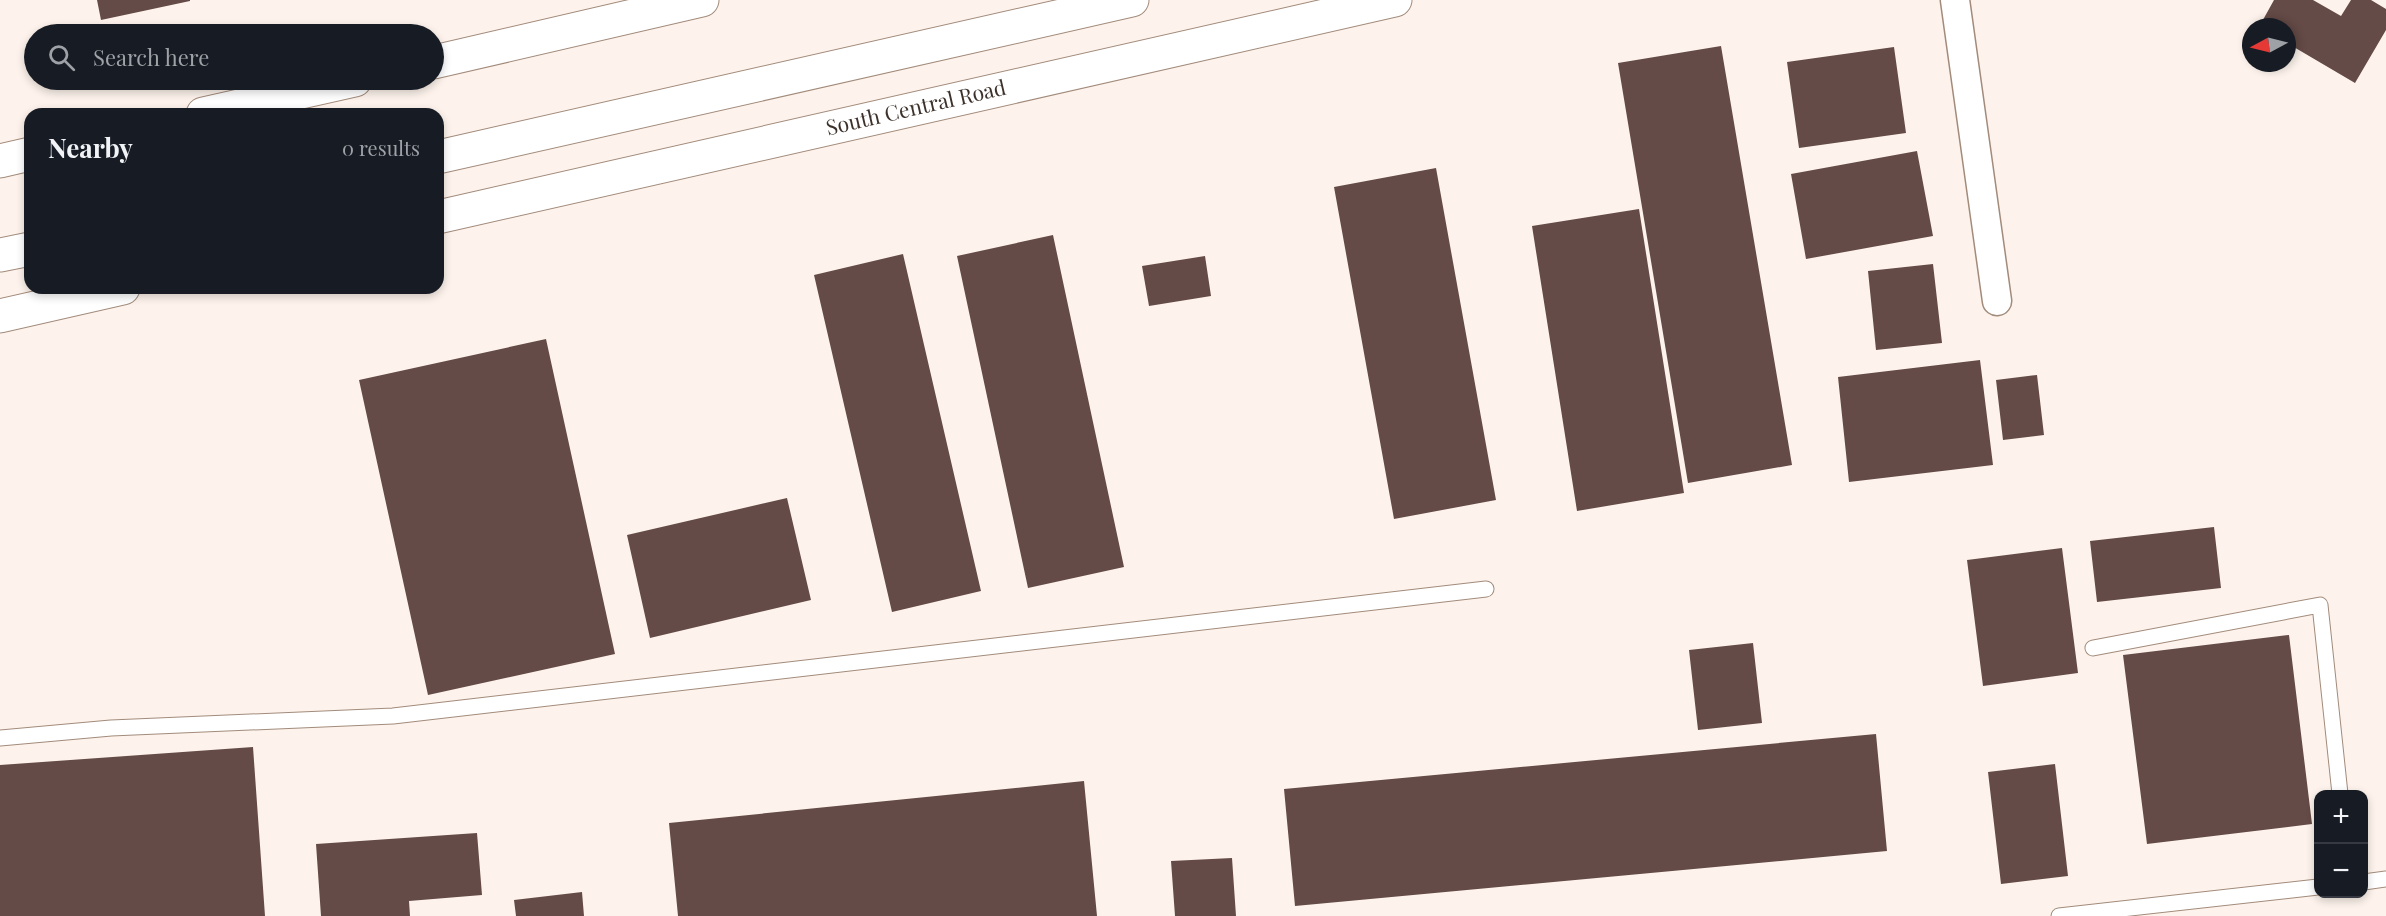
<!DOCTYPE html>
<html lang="en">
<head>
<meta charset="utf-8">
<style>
	body { margin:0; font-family:"Playfair Display",serif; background:#242831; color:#f1f3f6 }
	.controls { position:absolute; right:18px; bottom:18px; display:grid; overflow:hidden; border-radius:12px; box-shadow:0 3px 9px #0003 }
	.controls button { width:54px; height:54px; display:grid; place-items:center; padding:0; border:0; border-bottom:2px solid #363941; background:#171b24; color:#f1f3f6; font:30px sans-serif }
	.compass { position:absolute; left:2242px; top:18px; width:54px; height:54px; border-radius:50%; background:#171b24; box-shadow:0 3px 9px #0003; rotate:263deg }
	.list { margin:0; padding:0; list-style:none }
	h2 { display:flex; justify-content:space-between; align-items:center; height:78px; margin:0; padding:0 24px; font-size:26px }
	h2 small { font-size:20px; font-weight:400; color:#9ea1a6 }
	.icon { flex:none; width:33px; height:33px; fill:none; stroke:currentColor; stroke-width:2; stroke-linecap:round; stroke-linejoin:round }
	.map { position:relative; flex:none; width:2386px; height:916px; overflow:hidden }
	.search { position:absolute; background:#171b24; box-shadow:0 3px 9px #0003; left:24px; top:24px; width:420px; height:66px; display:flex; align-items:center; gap:15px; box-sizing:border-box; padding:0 21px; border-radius:33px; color:#9ea1a6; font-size:22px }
	.panel { position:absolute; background:#171b24; box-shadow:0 3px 9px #0003; left:24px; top:108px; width:420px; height:186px; border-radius:18px }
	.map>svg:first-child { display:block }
	.building { fill:#654b47 }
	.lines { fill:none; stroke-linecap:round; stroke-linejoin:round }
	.lane-casing { stroke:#a28b7b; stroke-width:17 }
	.street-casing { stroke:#a28b7b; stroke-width:31 }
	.secondary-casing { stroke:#a28b7b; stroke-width:35 }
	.lane { stroke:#fff; stroke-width:15 }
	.street { stroke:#fff; stroke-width:28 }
	.secondary { stroke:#fff; stroke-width:33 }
	.labels { text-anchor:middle; stroke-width:6; stroke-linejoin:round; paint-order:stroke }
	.street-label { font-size:21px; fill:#3c322b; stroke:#fff }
</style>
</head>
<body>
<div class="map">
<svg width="2386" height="916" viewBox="0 0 2386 916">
	<rect width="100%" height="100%" fill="#fdf3ec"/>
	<path class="building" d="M97,0H190V1L101,20Z
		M2274,0H2313L2341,16L2351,0H2371L2386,9V30L2355,83L2287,43V27H2259Z
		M1721,46L1792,465L1688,483L1618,63Z
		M1894,47L1906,133L1799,148L1787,62Z
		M1917,151L1933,236L1806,259L1791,174Z
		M1436,168L1496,500L1394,519L1334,187Z
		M1639,209L1684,493L1577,511L1532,226Z
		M1053,235L1124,567L1028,588L957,256Z
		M903,254L981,591L892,612L814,275Z
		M1205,256L1211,296L1149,306L1142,266Z
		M1933,264L1942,343L1876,350L1868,271Z
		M546,339L615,654L428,695L359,380Z
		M1980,360L1993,465L1849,482L1838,377Z
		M2037,375L2044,435L2003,440L1996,380Z
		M787,498L811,600L650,638L627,535Z
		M2214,527L2221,588L2097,602L2090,541Z
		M2062,548L2078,673L1983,686L1967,560Z
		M2289,635L2312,824L2147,844L2123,655Z
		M1753,643L1762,723L1698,730L1689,650Z
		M1876,734L1887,851L1295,906L1284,789Z
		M253,747L265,916H0V765Z
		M2055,764L2068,876L2001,884L1988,772Z
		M1084,781L1097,916H678L669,823Z
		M477,833L482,895L409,901L410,916H321L316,844Z
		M1232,858L1236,916H1175L1171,861Z
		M582,892L584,916H516L514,900Z"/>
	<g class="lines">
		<g class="lane-casing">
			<path id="lane" d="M2093,648L2320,605L2340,794
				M0,738L111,728L393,716L1486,589
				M2364,882L2386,879
				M2059,916L2318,887"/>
		</g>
		<g class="street-casing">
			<path id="street" d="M1955,0L1997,301"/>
		</g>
		<g class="secondary-casing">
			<path id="secondary" d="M434,62L702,0
				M203,114L355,80
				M438,157L1132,0
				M0,161L30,154
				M438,217L1395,0
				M0,255L30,249
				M0,316L123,288"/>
		</g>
		<use href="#lane" class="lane"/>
		<use href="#street" class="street"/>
		<use href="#secondary" class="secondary"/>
	</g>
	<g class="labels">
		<g class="street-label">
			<text transform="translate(916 108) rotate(-13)" y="7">South Central Road</text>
		</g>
	</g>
</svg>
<div class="controls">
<button>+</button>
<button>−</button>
</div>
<svg class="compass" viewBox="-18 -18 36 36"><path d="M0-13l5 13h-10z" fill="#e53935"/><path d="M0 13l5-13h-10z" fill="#9ea1a6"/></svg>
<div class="search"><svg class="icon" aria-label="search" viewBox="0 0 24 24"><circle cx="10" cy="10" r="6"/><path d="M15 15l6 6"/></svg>Search here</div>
<section class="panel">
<h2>Nearby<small>0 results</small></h2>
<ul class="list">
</ul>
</section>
</div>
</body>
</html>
